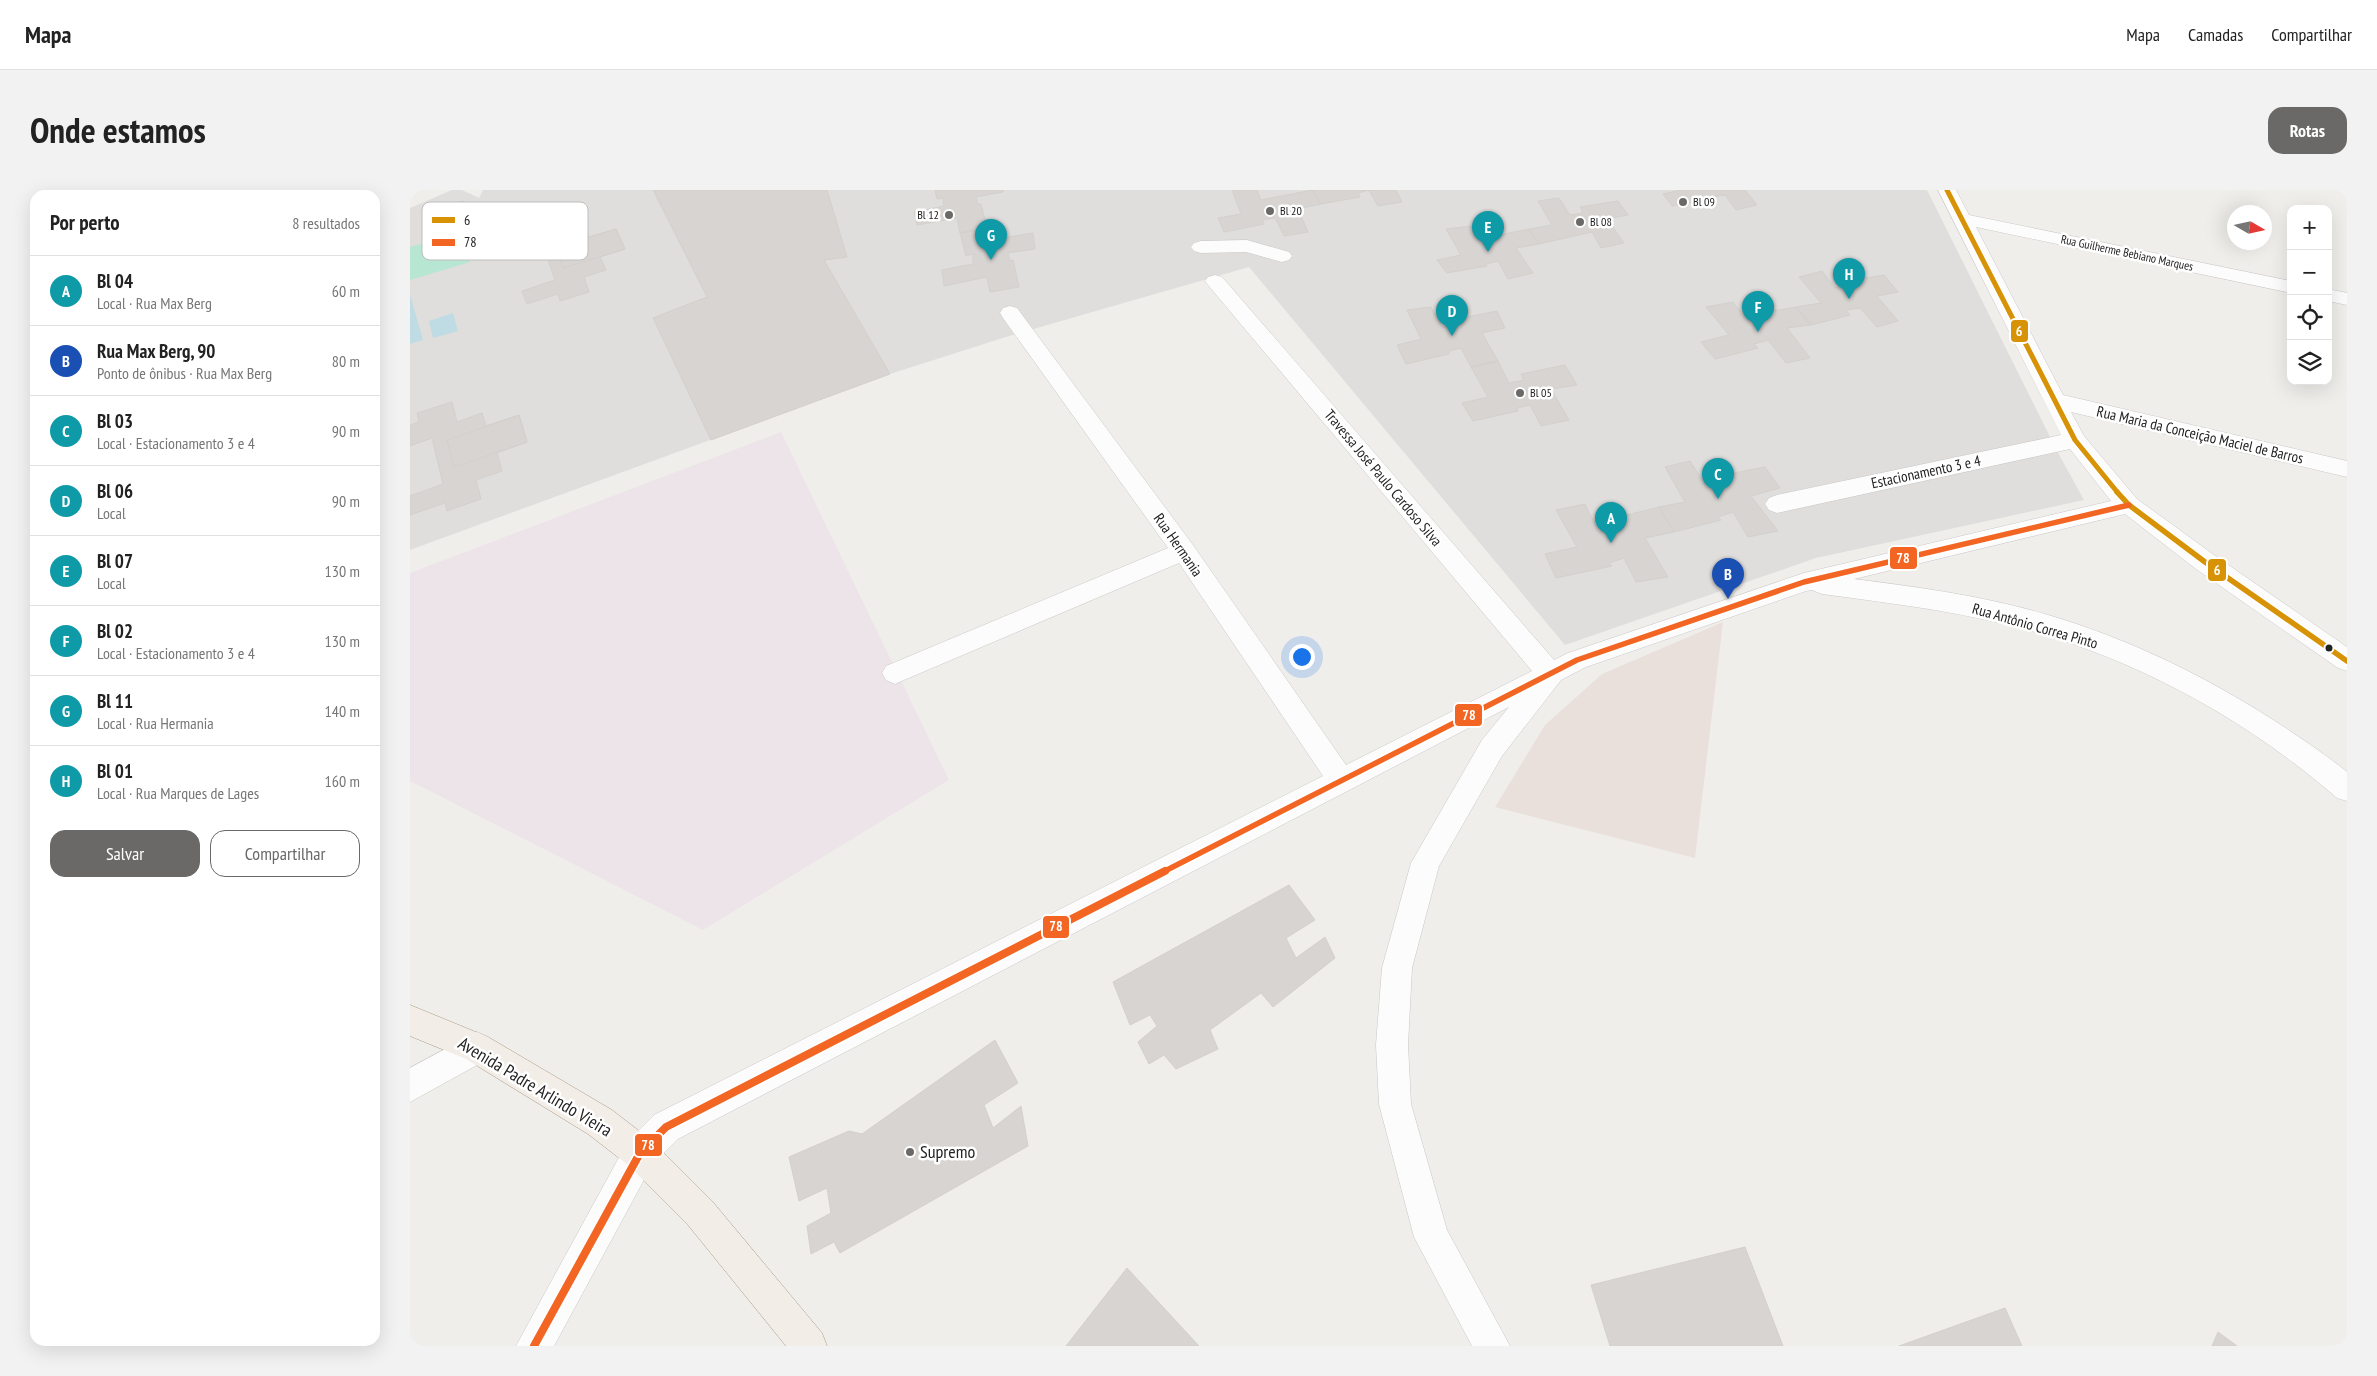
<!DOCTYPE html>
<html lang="pt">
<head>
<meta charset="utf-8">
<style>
	body { margin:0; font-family:"PT Sans Narrow",sans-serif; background:#f2f2f2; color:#222 }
	.controls { position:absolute; right:15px; top:15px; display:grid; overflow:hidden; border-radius:10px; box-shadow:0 5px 20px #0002 }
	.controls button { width:45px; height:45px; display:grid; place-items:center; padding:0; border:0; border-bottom:1px solid #e0e0e0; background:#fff; color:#222; font:25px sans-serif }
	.compass { position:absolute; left:1817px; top:15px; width:45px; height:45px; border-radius:50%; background:#fff; box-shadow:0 5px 20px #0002; rotate:99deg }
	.you { position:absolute; left:891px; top:466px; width:18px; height:18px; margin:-12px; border:4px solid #fff; border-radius:50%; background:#1a73e8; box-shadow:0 0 0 8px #1a73e833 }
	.badge { display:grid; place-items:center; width:32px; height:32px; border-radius:50%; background:#6a6968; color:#fff; font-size:16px; font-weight:700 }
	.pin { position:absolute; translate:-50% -41px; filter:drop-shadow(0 1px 2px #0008) }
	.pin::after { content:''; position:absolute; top:26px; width:18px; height:15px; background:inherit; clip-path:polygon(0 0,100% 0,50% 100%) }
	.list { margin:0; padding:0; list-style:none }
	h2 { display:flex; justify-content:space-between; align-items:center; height:65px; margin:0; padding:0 20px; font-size:21px }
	h2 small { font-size:16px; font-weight:400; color:#767676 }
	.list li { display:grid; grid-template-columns:32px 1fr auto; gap:15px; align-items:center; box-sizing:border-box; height:70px; padding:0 20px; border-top:1px solid #e0e0e0 }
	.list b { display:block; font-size:19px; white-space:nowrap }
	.list p { margin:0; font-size:16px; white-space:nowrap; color:#767676 }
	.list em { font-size:16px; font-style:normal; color:#767676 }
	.actions { display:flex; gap:10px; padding:15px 20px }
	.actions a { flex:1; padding:11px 0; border:1px solid #6a6968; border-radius:15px; text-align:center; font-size:18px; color:#6a6968 }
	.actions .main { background:#6a6968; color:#fff }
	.icon { flex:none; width:28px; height:28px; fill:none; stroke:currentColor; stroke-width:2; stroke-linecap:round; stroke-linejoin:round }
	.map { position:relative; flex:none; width:1937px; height:1156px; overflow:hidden; border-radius:15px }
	header { display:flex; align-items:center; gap:30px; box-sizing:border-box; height:70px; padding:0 25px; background:#fff; border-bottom:1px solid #e0e0e0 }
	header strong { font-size:24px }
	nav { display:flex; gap:28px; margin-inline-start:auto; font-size:18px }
	.intro { display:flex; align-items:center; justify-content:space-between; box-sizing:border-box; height:120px; padding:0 30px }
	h1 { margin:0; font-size:35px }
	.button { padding:12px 22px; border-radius:15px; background:#6a6968; color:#fff; font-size:18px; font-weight:700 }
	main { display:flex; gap:30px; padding:0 30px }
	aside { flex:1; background:#fff; border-radius:15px; box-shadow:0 5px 20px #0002 }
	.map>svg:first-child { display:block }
	.residential { fill:#dfdedc }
	.industrial { fill:#ede4e9 }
	.military { fill:#eae0db }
	.pitch { fill:#b7e6d2 }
	.water { fill:#bfdbe3 }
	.building { fill:#d7d4d2; stroke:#d3d0cc }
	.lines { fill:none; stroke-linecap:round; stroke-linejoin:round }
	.minor-casing { stroke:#c9c8c7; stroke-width:1 }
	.major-casing { stroke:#a79c86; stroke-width:1 }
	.minor { fill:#fdfcfc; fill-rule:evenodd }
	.major { fill:#f3ede7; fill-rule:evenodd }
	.bus-1-far1-casing { stroke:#fff; stroke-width:8 }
	.bus-1-casing { stroke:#fff; stroke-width:9 }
	.bus-2-far1-casing { stroke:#fff; stroke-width:9 }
	.bus-2-casing { stroke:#fff; stroke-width:11 }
	.bus-1-far1 { stroke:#d79205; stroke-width:5 }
	.bus-1 { stroke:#d79205; stroke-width:5.5 }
	.bus-2-far1 { stroke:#f26522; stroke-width:5.5 }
	.bus-2 { stroke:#f26522; stroke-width:8 }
	.poi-dot { fill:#6a6968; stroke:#fff; stroke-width:2 }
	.bus-dot { fill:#222; stroke:#fff; stroke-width:2 }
	.labels { text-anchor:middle; stroke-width:5; stroke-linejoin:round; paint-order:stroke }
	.far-poi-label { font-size:12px; fill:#222; stroke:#fff; text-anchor:start }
	.far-street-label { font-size:12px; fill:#222; stroke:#fff }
	.street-label { font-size:15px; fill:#222; stroke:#fff }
	.near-street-label { font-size:18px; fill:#222; stroke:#fff }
	.near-poi-label { font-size:18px; fill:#222; stroke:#fff; text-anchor:start }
	.key { fill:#fff; stroke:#bdbdbd; stroke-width:1 }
	.key-label { font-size:14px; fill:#222 }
	.line-badge { stroke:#fff; stroke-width:2 }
	.badge-label { font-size:14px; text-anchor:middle; font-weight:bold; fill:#fff }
</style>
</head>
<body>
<header>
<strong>Mapa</strong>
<nav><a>Mapa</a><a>Camadas</a><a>Compartilhar</a></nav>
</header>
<div class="intro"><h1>Onde estamos</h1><a class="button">Rotas</a></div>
<main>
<aside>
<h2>Por perto<small>8 resultados</small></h2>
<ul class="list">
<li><span class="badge" style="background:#0f9aa8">A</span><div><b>Bl 04</b><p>Local · Rua Max Berg</p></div><em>60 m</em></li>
<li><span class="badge" style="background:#1a4fb4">B</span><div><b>Rua Max Berg, 90</b><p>Ponto de ônibus · Rua Max Berg</p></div><em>80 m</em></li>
<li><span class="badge" style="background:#0f9aa8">C</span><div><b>Bl 03</b><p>Local · Estacionamento 3 e 4</p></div><em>90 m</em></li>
<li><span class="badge" style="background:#0f9aa8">D</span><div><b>Bl 06</b><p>Local</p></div><em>90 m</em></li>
<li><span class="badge" style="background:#0f9aa8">E</span><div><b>Bl 07</b><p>Local</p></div><em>130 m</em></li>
<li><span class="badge" style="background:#0f9aa8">F</span><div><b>Bl 02</b><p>Local · Estacionamento 3 e 4</p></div><em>130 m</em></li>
<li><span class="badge" style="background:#0f9aa8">G</span><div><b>Bl 11</b><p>Local · Rua Hermania</p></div><em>140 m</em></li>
<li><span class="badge" style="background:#0f9aa8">H</span><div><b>Bl 01</b><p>Local · Rua Marques de Lages</p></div><em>160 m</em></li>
</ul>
<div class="actions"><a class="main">Salvar</a><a>Compartilhar</a></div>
</aside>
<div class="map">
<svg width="1937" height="1156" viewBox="0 0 1937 1156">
	<rect width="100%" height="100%" fill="#f0eeeb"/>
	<path class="residential" d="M42,0H52L69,8L73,0H1517L1646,259L1674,310L1406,368L1155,455L839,77L599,146L480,184L0,360V18Z"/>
	<path class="industrial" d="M371,242L539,590L293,740L0,591V383Z"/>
	<path class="military" d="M1313,432L1285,668L1085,617L1135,535L1192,484Z"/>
	<path class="pitch" d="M52,42L60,72L0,90V57Z"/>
	<path class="water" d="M0,105L13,150L0,154Z
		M43,123L48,141L23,148L19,131Z"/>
	<path class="building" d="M243,0H417L437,67L414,70L480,184L301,250L243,128L297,107Z
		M525,0H593V2L566,7L568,14H571L577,38L550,43L547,28L507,35L504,22L534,16L533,8L527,9Z
		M822,0H847L851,10L902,0L911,14L888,19L898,42L874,46L865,28L852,30L854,34L814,42L808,28L831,24Z
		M902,0H986L992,12L968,16L959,0L948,3L950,7L911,14Z
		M1271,0H1335L1347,15L1326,20L1315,5L1302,7L1304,9L1262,16L1253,4Z
		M1149,8L1160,25L1173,23L1170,17L1208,11L1218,25L1197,29L1214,53L1191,58L1182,42L1129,54L1119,39L1142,35L1128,11Z
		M53,11L55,22L25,29L24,18Z
		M147,28L153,43L175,37L179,47L206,39L215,59L190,67L196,80L174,87L179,102L150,111L148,104L117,114L112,101L145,90L133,56L98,66L94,52L120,44L118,37Z
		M1061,36L1071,53L1083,51L1080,47L1119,39L1129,54L1106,58L1123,83L1098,89L1088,71L1076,74L1077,76L1037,83L1027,70L1051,65L1036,39Z
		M577,38L579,50L623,43L625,59L598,63L600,71L603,70L609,97L580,102L577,87L534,96L532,80L563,74V64L556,66L550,43Z
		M206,39L215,59L153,78L146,57Z
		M1412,81L1425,98L1436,95L1434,92L1474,85L1488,102L1467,106L1488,131L1467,137L1450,118L1436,120L1440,125L1401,135L1386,117L1411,113L1389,87Z
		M1323,112L1336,129L1348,128L1346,124L1386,117L1401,135L1377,138L1400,168L1376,173L1358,150L1344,154L1348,158L1305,169L1291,152L1319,145L1296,117Z
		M1021,117L1032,137L1045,135L1043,130L1087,121L1095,138L1072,143L1088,171L1061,177L1051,158L1039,161V164L996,174L987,155L1011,149L997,120Z
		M1088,171L1099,193L1114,190L1111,184L1155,175L1167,195L1141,199L1159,230L1131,236L1120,215L1107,218L1108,221L1063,231L1052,213L1078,207L1061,177Z
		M42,212L47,232L72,223L76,236L109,225L117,252L87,263L92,281L66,290L71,309L37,321L35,313L0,325V306L33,294L22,248L0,256V235L9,232L7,223Z
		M109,225L117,252L44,277L37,250Z
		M1280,271L1297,298L1313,293L1309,286L1355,277L1370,298L1341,306L1368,341L1338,347L1323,322L1308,327L1311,330L1264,342L1249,317L1275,312L1255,277Z
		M1175,314L1189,342L1206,338L1201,329L1249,317L1264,342L1235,348L1258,387L1226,392L1214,368L1199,373L1202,376L1146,388L1135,364L1167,357L1146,320Z
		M879,695L905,730L876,748L886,768L915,747L925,768L863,817L851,803L800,840L808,859L766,879L754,865L739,874L728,852L747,836L740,825L720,835L703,792Z
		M585,850L608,893L574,915L583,938L611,916L618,956L430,1063L424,1052L401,1064L397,1036L421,1023L417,998L389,1011L379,967L439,941L452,944Z
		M1335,1057L1373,1156H1200L1181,1095Z
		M717,1078L789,1156H656Z
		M1595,1118L1612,1156H1489Z
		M1808,1142L1827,1156H1802Z"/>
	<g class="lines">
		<g class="minor-casing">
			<path id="minor" d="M1528,0H1546L1559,25L1881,91V103L1566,37L1653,205L1937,271V287L1661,222L1674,246L1727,309L1804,365L1937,457V481L1928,478L1786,379L1715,324L1444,389C1508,397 1573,406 1635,424C1741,455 1838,508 1927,574L1937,582V611L1927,608C1843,535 1741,477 1635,445C1563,423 1487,414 1412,404L1402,400L1396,401L1176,477L1151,490L1092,566L1029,676L1002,778L998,855L1001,914L1037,1040L1100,1156H1062L1004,1047L969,914L966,855L972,778L1001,673L1072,550L1099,517L268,949L242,975L144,1156H106L218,951L244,925L913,586L769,373L494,490L485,494L476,490L472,483L476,476L758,358L593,128L590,123L593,118L600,116L607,118L783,355L936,575L1122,481L798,95L795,91L798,87L805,85L812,87L1144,470L1158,463L1394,383L1701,311L1660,259L1367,323L1359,320L1355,314L1359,308L1367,305L1651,245Z
				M837,50L879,62L882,66L879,70L872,72L836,62L791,63L784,61L781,57L784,53L791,51Z
				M1918,99L1937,103V115L1918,111Z
				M67,842L78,847L83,858L78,869L0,912V878Z"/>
		</g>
		<g class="major-casing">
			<path id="major" d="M0,815L78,847L202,920L242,951L302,1011L412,1143L417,1156H376L278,1035L218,975L178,944L56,869L0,846Z"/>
		</g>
		<use href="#minor" class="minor"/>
		<use href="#major" class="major"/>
		<g class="bus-1-far1-casing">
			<path id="bus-1-far1" d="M1537,0L1665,250L1708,303"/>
		</g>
		<g class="bus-1-casing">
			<path id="bus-1" d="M1707,302L1719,315L1795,372L1937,471"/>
		</g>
		<g class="bus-2-far1-casing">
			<path id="bus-2-far1" d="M753,682L1167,470L1394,392L1719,315"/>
		</g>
		<g class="bus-2-casing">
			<path id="bus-2" d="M124,1156L230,963L256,937L755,681"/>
		</g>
		<use href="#bus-1-far1" class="bus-1-far1"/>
		<use href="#bus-1" class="bus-1"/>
		<use href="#bus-2-far1" class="bus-2-far1"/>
		<use href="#bus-2" class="bus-2"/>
	</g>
	<g class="poi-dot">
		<circle cx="1273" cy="12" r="5"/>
		<circle cx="860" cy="21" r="5"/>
		<circle cx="539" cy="25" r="5"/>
		<circle cx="1170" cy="32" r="5"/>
		<circle cx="1110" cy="203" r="5"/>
		<circle cx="500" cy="962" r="5"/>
	</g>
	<circle class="bus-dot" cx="1919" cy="458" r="4.5"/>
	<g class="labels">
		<g class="far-poi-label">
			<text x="1283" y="16">Bl 09</text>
			<text x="870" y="25">Bl 20</text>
			<text x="529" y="29" text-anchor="end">Bl 12</text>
			<text x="1180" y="36">Bl 08</text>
			<text x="1120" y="207">Bl 05</text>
		</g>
		<g class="far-street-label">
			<text transform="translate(1717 63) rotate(12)" y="4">Rua Guilherme Bebiano Marques</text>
		</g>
		<g class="street-label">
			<text transform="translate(1790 245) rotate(13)" y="5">Rua Maria da Conceição Maciel de Barros</text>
			<text transform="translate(1516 282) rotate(-12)" y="5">Estacionamento 3 e 4</text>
			<text transform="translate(973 288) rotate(50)" y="5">Travessa José Paulo Cardoso Silva</text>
			<text transform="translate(768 355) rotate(55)" y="5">Rua Hermania</text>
			<text transform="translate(1625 436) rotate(16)" y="5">Rua Antônio Correa Pinto</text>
		</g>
		<g class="near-street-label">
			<text transform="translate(125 897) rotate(31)" y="6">Avenida Padre Arlindo Vieira</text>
		</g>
		<g class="near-poi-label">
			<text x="510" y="968">Supremo</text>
		</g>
	</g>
	<rect x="12" y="12" width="166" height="58" rx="8" class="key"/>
	<rect x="22" y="27" width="23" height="6" fill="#d79205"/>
	<rect x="22" y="49" width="23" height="7" fill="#f26522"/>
	<g class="key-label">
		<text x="54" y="35">6</text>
		<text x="54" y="57">78</text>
	</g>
	<g class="line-badge">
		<rect x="1600" y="129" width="19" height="24" rx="5" fill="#d79205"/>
		<rect x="1479" y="356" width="29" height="24" rx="5" fill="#f26522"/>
		<rect x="1797" y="368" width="20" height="24" rx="5" fill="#d79205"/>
		<rect x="1044" y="513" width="29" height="24" rx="5" fill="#f26522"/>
		<rect x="632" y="725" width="28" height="24" rx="5" fill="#f26522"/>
		<rect x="224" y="943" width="29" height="24" rx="5" fill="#f26522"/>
	</g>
	<g class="badge-label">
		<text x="1609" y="146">6</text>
		<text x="1493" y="373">78</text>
		<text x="1807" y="385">6</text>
		<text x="1059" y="530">78</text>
		<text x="646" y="741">78</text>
		<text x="238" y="960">78</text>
	</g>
</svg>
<div class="controls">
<button>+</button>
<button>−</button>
<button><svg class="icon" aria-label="locate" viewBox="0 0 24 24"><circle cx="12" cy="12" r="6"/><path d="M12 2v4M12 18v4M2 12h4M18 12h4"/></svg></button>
<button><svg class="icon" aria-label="layers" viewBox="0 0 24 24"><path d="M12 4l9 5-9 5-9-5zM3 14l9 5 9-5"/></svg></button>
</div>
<svg class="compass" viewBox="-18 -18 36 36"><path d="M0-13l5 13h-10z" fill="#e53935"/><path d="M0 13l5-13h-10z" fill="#767676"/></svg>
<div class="you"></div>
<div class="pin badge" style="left:1201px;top:353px;background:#0f9aa8">A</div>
<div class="pin badge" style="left:1318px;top:409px;background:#1a4fb4">B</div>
<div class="pin badge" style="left:1308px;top:309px;background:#0f9aa8">C</div>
<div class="pin badge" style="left:1042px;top:146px;background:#0f9aa8">D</div>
<div class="pin badge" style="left:1078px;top:62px;background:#0f9aa8">E</div>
<div class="pin badge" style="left:1348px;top:142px;background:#0f9aa8">F</div>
<div class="pin badge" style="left:581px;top:70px;background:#0f9aa8">G</div>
<div class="pin badge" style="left:1439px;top:109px;background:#0f9aa8">H</div>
</div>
</main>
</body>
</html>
